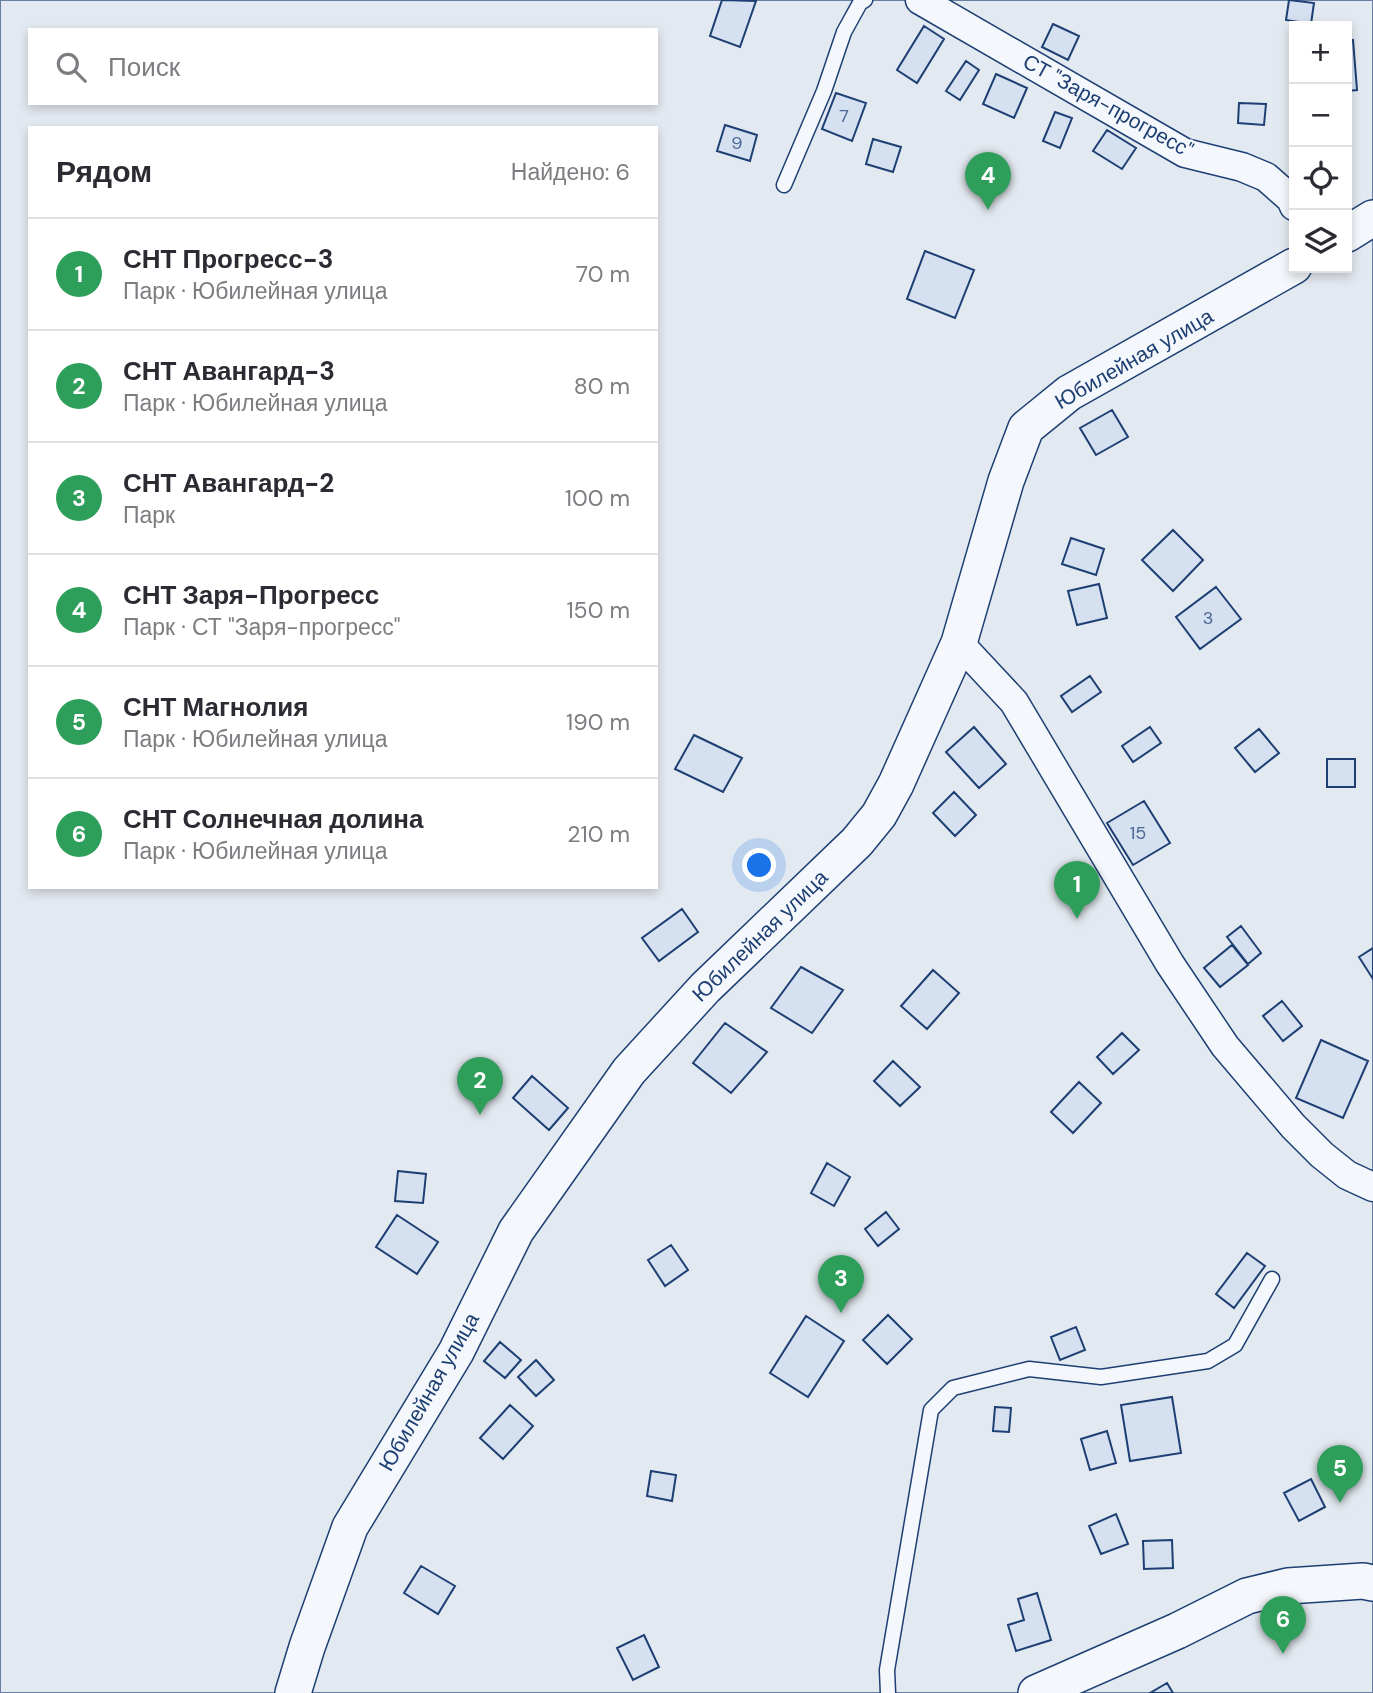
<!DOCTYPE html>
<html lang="ru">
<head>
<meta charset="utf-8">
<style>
	body { margin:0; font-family:"DM Sans",sans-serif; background:#f2f2f3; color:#2b2b33 }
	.controls { position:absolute; right:21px; top:21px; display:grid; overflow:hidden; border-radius:0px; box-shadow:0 4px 10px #0003 }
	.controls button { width:63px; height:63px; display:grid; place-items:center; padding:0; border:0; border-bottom:2px solid #e1e1e2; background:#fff; color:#2b2b33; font:35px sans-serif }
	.you { position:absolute; left:760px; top:866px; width:24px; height:24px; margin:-18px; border:5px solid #fff; border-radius:50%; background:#1a73e8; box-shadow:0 0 0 10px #1a73e833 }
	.badge { display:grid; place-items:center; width:46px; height:46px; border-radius:50%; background:#c62828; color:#fff; font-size:23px; font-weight:700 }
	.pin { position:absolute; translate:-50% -58px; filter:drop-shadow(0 2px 4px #0008) }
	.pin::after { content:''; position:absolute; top:37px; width:24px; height:21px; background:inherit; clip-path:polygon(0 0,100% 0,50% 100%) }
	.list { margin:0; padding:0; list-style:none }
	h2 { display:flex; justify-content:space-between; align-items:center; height:91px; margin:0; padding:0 28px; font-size:30px }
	h2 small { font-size:23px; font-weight:400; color:#7c7c81 }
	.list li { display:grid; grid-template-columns:46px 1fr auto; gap:21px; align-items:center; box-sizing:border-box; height:112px; padding:0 28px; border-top:2px solid #e1e1e2 }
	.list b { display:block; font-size:26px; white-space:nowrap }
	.list p { margin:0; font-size:23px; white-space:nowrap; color:#7c7c81 }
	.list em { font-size:23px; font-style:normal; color:#7c7c81 }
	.icon { flex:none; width:38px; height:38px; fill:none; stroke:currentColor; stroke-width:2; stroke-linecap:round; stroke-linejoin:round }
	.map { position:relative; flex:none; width:1373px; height:1693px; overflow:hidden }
	.search { position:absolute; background:#fff; box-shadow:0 4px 10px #0003; left:28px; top:28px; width:630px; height:77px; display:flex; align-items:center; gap:18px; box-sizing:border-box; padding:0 24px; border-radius:0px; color:#7c7c81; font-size:26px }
	.panel { position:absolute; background:#fff; box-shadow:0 4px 10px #0003; left:28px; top:126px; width:630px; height:763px; border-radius:0px }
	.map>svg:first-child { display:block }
	.green { fill:#e3e9f0; stroke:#687fa3; stroke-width:2; fill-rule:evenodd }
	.building { fill:#d5e0f0; stroke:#1d3f73; stroke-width:2 }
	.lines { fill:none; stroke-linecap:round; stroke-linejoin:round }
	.service-casing { stroke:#1d3f73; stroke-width:17 }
	.minor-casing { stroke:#1d3f73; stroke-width:31 }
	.tertiary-casing { stroke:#1d3f73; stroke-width:38 }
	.service { stroke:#f4f7fb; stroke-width:14 }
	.minor { stroke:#f4f7fb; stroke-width:28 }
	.tertiary { stroke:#f4f7fb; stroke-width:35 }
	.labels { text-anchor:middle; stroke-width:5; stroke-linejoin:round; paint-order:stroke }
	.number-label { font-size:18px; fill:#4b6792 }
	.street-label { font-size:21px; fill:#1d3f73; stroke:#f4f7fb }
</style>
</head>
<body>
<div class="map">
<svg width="1373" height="1693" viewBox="0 0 1373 1693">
	<rect width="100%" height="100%" fill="#f4f7fb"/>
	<path class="green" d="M0,0H1373V1693H0ZM1294,26H1347V268H1294ZM30,30H656V103H30ZM30,128H656V887H30Z"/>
	<path class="building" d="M722,0L756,1L740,47L710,36Z
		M1289,0L1314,3L1311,24L1286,20Z
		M1053,24L1079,36L1068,60L1042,47Z
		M924,26L944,39L917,83L897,70Z
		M1353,40L1357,90L1347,91V41Z
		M966,61L979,70L960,100L946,91Z
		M996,74L1027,88L1014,118L983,104Z
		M836,93L866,103L852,141L822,129Z
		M1239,103L1266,104L1264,125L1238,123Z
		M1055,112L1072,118L1060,148L1043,141Z
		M725,125L757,135L750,161L717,151Z
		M1107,130L1136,148L1122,169L1093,151Z
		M873,139L901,147L893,172L866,164Z
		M925,251L974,270L955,318L907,299Z
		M1112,410L1128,437L1096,455L1080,428Z
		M1173,530L1203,560L1173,591L1142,560Z
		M1071,538L1104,549L1096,575L1062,564Z
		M1099,584L1107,618L1077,625L1068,591Z
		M1216,587L1241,619L1200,649L1176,617Z
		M1090,676L1101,692L1072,712L1061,696Z
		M974,727L1006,764L979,788L946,752Z
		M1150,727L1161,743L1133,762L1122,746Z
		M1259,729L1279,753L1255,772L1235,748Z
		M694,735L742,758L723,792L675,769Z
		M1327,759H1355V787H1327Z
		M954,792L976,815L955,836L933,813Z
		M1144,801L1170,843L1133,865L1107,823Z
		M682,909L698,932L659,961L642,938Z
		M1241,926L1261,953L1248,964L1227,937Z
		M1232,945L1248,965L1220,987L1204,968Z
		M1373,948V979L1359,957Z
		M801,967L843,990L812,1033L771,1008Z
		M933,970L959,993L927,1029L901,1006Z
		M1282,1001L1302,1026L1283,1041L1263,1016Z
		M725,1023L767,1052L731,1093L693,1063Z
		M1122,1033L1139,1050L1113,1074L1097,1057Z
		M1321,1040L1368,1061L1343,1118L1296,1098Z
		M893,1061L920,1087L900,1106L874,1081Z
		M532,1076L568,1108L549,1130L513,1098Z
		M1079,1082L1101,1103L1073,1133L1051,1112Z
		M827,1163L850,1177L834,1206L811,1193Z
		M398,1171L426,1174L423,1203L395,1201Z
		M886,1212L899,1229L878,1246L865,1229Z
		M397,1215L438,1242L417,1274L376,1247Z
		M671,1245L688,1270L665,1286L648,1260Z
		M1247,1253L1265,1266L1234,1308L1216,1294Z
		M888,1315L912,1339L887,1364L863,1340Z
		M806,1316L844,1341L808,1397L770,1373Z
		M1076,1327L1085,1350L1060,1360L1051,1337Z
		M500,1342L521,1360L505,1378L484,1361Z
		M536,1360L554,1380L536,1396L518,1377Z
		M1172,1397L1181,1453L1130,1461L1121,1405Z
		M510,1405L533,1426L503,1459L480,1438Z
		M995,1407L1011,1408L1009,1432L993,1431Z
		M1107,1431L1116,1463L1090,1470L1081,1439Z
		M651,1471L676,1475L672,1501L647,1496Z
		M1311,1479L1325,1507L1299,1521L1284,1493Z
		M1116,1514L1128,1544L1101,1554L1089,1526Z
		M1172,1540L1173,1568L1144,1569L1143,1541Z
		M421,1566L455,1586L438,1614L404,1593Z
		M1037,1593L1051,1640L1016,1651L1008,1625L1024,1620L1018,1599Z
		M644,1635L659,1667L633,1680L617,1648Z
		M1167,1683L1173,1693H1150Z"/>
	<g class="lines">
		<g class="service-casing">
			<path id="service" d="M784,185L824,91L844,32L860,3L865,0
				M888,1693L887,1670L931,1410L953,1388L1029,1369L1101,1377L1208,1361L1235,1345L1272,1279"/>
		</g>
		<g class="minor-casing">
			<path id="minor" d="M920,0L1185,153L1242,167L1266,177L1291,199L1294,206
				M959,643L1014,702L1170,964L1225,1046L1293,1126L1322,1155L1347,1175L1373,1187"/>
		</g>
		<g class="tertiary-casing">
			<path id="tertiary" d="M1347,234L1373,218
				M293,1693L307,1647L350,1527L456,1352L516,1231L629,1071L705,988L857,842L879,815L896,784L959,643L1006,481L1026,428L1069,393L1294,266
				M1036,1693L1177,1631L1247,1596L1288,1586L1363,1581L1373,1583"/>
		</g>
		<use href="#service" class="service"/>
		<use href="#minor" class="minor"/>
		<use href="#tertiary" class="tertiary"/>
	</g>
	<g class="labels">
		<g class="number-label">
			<text x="844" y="122">7</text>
			<text x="737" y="149">9</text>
			<text x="1208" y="624">3</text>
			<text x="1138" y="839">15</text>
		</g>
		<g class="street-label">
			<text transform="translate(1108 106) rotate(29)" y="7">СТ "Заря-прогресс"</text>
			<text transform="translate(1134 359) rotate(-30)" y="7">Юбилейная улица</text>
			<text transform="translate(760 936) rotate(-44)" y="7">Юбилейная улица</text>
			<text transform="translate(429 1392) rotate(-60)" y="7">Юбилейная улица</text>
		</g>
	</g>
</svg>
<div class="controls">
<button>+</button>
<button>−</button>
<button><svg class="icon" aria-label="locate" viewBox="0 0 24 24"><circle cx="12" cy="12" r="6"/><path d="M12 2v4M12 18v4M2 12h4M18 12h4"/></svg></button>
<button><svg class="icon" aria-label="layers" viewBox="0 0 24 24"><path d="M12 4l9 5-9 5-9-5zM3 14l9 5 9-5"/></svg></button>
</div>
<div class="you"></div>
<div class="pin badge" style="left:1077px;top:919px;background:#2e9e5b">1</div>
<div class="pin badge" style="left:480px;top:1115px;background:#2e9e5b">2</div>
<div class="pin badge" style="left:841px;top:1313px;background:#2e9e5b">3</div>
<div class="pin badge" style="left:988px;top:210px;background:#2e9e5b">4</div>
<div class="pin badge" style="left:1340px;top:1503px;background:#2e9e5b">5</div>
<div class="pin badge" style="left:1283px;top:1654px;background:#2e9e5b">6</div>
<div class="search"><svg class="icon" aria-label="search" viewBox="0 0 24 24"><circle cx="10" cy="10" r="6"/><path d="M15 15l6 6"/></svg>Поиск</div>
<section class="panel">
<h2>Рядом<small>Найдено: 6</small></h2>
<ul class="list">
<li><span class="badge" style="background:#2e9e5b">1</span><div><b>СНТ Прогресс-3</b><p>Парк · Юбилейная улица</p></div><em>70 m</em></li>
<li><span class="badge" style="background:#2e9e5b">2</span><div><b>СНТ Авангард-3</b><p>Парк · Юбилейная улица</p></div><em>80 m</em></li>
<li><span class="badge" style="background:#2e9e5b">3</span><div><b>СНТ Авангард-2</b><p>Парк</p></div><em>100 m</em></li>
<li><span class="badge" style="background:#2e9e5b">4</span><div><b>СНТ Заря-Прогресс</b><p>Парк · СТ &quot;Заря-прогресс&quot;</p></div><em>150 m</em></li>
<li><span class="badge" style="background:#2e9e5b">5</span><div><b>СНТ Магнолия</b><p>Парк · Юбилейная улица</p></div><em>190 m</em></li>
<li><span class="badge" style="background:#2e9e5b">6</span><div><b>СНТ Солнечная долина</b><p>Парк · Юбилейная улица</p></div><em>210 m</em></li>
</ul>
</section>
</div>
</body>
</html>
